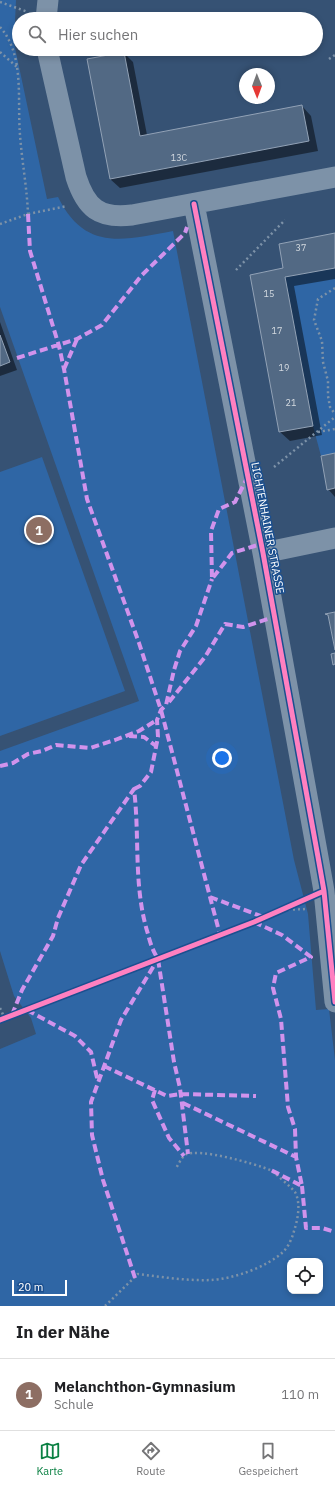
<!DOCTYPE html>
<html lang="de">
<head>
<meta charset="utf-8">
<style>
	body { margin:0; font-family:"IBM Plex Sans",sans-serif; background:#f6f6f6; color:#202124 }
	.controls { position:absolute; right:12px; bottom:12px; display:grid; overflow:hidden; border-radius:8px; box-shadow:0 2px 6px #0003 }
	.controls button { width:36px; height:36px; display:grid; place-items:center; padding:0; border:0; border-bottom:1px solid #e0e0e0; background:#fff; color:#202124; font:20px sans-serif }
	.compass { position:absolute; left:239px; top:68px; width:36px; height:36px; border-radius:50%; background:#fff; box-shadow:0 2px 6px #0003; rotate:179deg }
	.scale { position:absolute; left:12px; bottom:10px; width:55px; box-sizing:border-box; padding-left:4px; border:2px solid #fff; border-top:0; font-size:11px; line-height:14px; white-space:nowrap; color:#fff; -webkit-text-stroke:3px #1b4f8f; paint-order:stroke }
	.you { position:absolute; left:222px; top:758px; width:14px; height:14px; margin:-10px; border:3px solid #fff; border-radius:50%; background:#1a73e8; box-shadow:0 0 0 6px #1a73e833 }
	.badge { display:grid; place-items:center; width:26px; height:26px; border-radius:50%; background:#0b8043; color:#fff; font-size:13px; font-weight:700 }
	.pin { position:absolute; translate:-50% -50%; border:2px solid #fff; box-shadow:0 1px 4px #0006 }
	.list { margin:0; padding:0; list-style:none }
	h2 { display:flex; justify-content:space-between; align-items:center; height:52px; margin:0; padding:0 16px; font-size:17px }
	h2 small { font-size:13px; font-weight:400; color:#757577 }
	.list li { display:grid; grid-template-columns:26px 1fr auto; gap:12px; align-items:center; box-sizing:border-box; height:72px; padding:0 16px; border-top:1px solid #e0e0e0 }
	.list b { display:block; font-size:15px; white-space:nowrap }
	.list p { margin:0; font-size:13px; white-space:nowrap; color:#757577 }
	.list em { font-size:13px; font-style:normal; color:#757577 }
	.icon { flex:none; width:22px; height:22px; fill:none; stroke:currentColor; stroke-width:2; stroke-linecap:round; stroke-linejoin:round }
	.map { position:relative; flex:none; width:335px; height:1306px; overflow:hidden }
	.search { position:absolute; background:#fff; box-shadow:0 2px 6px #0003; left:12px; right:12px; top:12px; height:44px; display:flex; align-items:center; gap:10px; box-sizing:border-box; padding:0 14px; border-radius:22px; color:#757577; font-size:15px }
	.sheet { height:124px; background:#fff }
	nav { display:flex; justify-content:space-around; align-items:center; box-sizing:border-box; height:56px; border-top:1px solid #e0e0e0; background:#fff; font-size:11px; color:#757577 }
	nav a { display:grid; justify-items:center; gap:2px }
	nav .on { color:#0b8043 }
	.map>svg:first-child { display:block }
	.green { fill:#2f66a5; fill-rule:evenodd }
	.shadow { fill:#0007 }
	.building { fill:#526984; stroke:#92a2b6 }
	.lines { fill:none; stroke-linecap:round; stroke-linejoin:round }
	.path { stroke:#7d92a8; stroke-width:2.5; stroke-dasharray:2 3; stroke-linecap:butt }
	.minor { stroke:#7d92a8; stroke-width:21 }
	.quiet { stroke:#d193ec; stroke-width:4; stroke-dasharray:8 4; stroke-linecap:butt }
	.cycleway-casing { stroke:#1b4f8f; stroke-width:8 }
	.cycleway { stroke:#ff80c0; stroke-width:5 }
	.labels { text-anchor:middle; stroke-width:3; stroke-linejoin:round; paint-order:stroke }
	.number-label { font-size:9px; fill:#d4dae0 }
	.street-label { font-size:11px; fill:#fff; stroke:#1b4f8f }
</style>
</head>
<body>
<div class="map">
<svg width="335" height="1306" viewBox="0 0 335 1306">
	<rect width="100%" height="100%" fill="#365274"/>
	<path class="green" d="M0,0H16L14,43L47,199L58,197C85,252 124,240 173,231L294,860L308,914L316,1010L329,1009L335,1060V1306H0V1049L36,1034L31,1018L14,996L0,951V751L139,701L0,307ZM290,1261H320V1291H290Z
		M335,268V453L321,456L313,426L285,277Z
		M42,457L125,691L0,736V472Z"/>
	<path class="shadow" d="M124,53L133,62L147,135L302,106L311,116L318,151L120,188L110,179Z
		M335,234V279L294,286L322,435L290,441L280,432L284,269Z
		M0,322L17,370L0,376Z
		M335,454V497L328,489Z"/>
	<path class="building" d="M124,52L140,136L302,105L309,141L110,179L87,59Z
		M335,233V268L285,277L313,426L279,432L250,275L283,268L279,244Z
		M0,335L10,362L0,366Z
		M335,453V488L327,490L321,456Z
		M335,612V650L328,615L325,614Z
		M335,653V664L333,665L331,654Z"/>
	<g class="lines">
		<path class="path" d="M0,2L28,12
			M0,27C25,55 17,99 20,135C22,162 27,188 28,214
			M0,52L17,67
			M329,59L335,55
			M0,224L28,214L67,206
			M236,270L285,220
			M335,288L318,299L314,320L322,341L323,362L328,381V396L330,407L335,414
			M318,432L335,429
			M274,467L335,417
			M283,910L307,909
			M0,1008L5,1019
			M105,1306L138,1274C162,1277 187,1281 211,1280C233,1279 267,1267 283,1252C289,1246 292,1238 294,1231C298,1219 301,1203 295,1192C292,1188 274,1172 270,1170C256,1164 197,1147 185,1155C181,1158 179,1164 176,1168"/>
		<path class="minor" d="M46,19L48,0
			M47,49L76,177C86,208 99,219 132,215L335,177
			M194,204L263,553L318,857L324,891L335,1002
			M263,553L335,538"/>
		<path class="quiet" d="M28,214L30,251L59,346L64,369L87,499L139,643L161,710L220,935
			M17,358L77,339L102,325L142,275L185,233L187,227
			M64,369L77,339
			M248,476L235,502L219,509L211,531L212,579L232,553L261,544
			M169,702L205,657L225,624L243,627L274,617
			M129,736L144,737L156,746
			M0,766L13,763L28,754L42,751L56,745L90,748L115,740L139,731L157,720
			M134,789L140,786L151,772L158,737L157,720L161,710L166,705L174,670L180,651L196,626L212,579
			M210,897L266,918
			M254,922L282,935L311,957L276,973L273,988L281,1019L288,1107L295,1129L296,1157L302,1186L271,1170
			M27,1010L75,1036L91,1052L98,1082
			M12,1015L22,990L53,936L58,918L81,865L134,789C140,838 133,886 148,934C150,943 153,951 158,959L174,1062L180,1088L188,1154
			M104,1066L167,1096L181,1094L256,1096
			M155,1090L152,1100L169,1138L184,1156
			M183,1103L296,1157
			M302,1186L306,1228H322L335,1232
			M135,1278L103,1180L92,1135L91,1102L121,1020L158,959"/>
		<g class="cycleway-casing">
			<path id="cycleway" d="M194,204L263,553L318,857L324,891L335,1002
				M0,1020L254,922L324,891"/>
		</g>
		<use href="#cycleway" class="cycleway"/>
	</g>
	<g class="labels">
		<g class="number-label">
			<text x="179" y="161">13C</text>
			<text x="301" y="251">37</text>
			<text x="269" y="297">15</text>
			<text x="277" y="334">17</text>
			<text x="284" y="371">19</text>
			<text x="291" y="406">21</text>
		</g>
		<g class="street-label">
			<text transform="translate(268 528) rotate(79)" y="4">LICHTENHAINER STRASSE</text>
		</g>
	</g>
</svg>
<div class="controls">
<button><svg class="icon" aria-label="locate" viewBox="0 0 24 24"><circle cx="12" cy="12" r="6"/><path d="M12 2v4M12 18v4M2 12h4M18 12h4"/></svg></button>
</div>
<svg class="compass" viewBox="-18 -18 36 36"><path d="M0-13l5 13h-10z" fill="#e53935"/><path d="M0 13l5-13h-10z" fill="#757577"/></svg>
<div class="scale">20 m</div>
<div class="you"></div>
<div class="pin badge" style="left:39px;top:530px;background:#8d6e63">1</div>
<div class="search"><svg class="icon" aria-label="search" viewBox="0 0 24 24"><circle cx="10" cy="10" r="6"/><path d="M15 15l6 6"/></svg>Hier suchen</div>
</div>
<section class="sheet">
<h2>In der Nähe<small></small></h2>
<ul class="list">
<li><span class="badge" style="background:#8d6e63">1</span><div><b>Melanchthon-Gymnasium</b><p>Schule</p></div><em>110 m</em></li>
</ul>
</section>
<nav>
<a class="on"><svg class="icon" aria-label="map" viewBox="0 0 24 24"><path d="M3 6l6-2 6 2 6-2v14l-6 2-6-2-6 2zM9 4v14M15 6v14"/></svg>Karte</a>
<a><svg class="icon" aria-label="directions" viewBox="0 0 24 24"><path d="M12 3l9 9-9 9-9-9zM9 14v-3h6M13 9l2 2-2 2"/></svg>Route</a>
<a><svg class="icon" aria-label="saved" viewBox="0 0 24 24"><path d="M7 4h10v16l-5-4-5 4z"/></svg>Gespeichert</a>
</nav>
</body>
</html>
